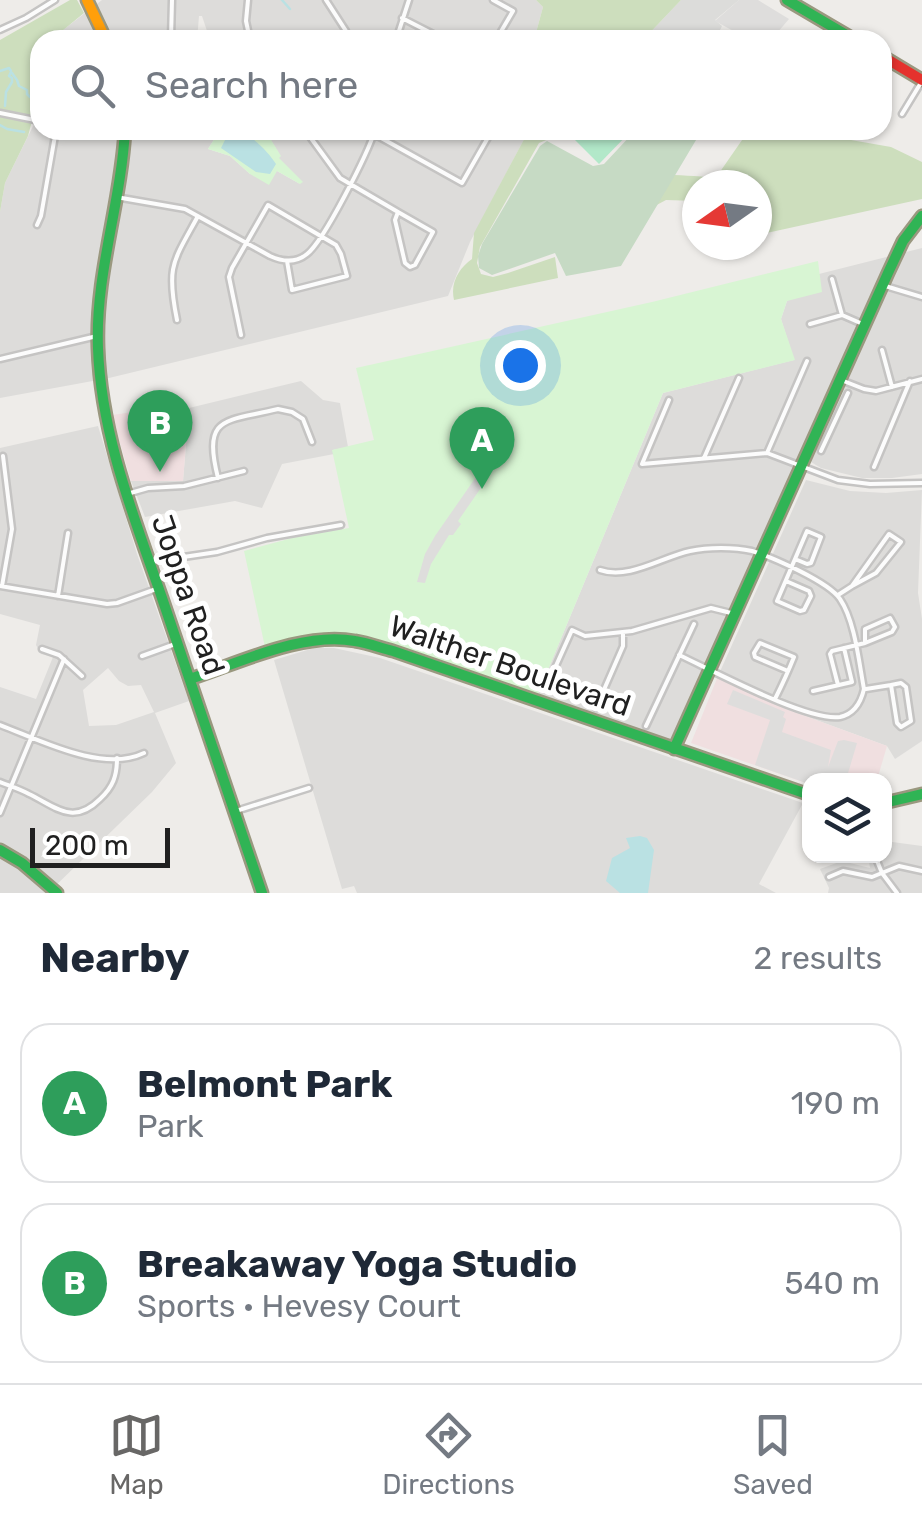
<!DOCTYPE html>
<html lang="en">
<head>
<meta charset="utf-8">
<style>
	body { margin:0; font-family:Rubik,sans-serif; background:#f6f6f7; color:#1f2937 }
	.controls { position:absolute; right:30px; bottom:30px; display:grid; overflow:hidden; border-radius:20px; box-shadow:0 2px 8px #0004 }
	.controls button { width:90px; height:90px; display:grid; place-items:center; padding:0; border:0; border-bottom:2px solid #e0e1e3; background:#fff; color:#1f2937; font:50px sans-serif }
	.compass { position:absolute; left:682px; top:170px; width:90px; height:90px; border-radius:50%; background:#fff; box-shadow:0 2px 8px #0004; rotate:256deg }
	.scale { position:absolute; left:30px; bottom:25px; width:140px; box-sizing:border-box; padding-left:10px; border:5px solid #202020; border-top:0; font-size:28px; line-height:35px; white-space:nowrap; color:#202020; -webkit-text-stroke:8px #fff; paint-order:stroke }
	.you { position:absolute; left:520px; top:365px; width:35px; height:35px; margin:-25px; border:8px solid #fff; border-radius:50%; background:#1a73e8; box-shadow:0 0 0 15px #1a73e833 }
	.badge { display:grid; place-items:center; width:65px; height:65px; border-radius:50%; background:#686766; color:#fff; font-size:32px; font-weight:700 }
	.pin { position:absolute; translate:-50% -82px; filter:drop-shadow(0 2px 5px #0008) }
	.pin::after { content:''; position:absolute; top:52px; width:35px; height:30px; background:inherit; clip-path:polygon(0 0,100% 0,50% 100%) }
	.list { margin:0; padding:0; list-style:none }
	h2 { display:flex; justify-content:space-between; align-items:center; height:130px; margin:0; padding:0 40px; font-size:42px }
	h2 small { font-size:32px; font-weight:400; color:#747a83 }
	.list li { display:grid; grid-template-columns:65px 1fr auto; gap:30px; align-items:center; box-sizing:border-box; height:160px; margin:0 20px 20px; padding:0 20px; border:2px solid #e0e1e3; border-radius:30px }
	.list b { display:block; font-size:38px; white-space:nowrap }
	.list p { margin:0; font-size:32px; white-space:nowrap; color:#747a83 }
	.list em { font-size:32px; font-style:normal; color:#747a83 }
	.icon { flex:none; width:55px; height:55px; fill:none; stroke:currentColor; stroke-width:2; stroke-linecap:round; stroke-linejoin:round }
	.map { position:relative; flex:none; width:922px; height:893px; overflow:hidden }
	.search { position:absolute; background:#fff; box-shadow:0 2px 8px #0004; left:30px; right:30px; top:30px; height:110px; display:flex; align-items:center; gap:25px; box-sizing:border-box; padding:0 35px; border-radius:30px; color:#747a83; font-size:38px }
	.sheet { height:490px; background:#fff }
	nav { display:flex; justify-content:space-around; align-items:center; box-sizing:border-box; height:140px; border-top:2px solid #e0e1e3; background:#fff; font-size:28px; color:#747a83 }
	nav a { display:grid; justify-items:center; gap:5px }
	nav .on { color:#686766 }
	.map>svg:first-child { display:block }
	.residential { fill:#dddcda; fill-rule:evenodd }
	.commercial { fill:#f0dfe0 }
	.religious { fill:#dcdcda }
	.forest { fill:#cddebd }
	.cemetery { fill:#c6dac4 }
	.park { fill:#d8f5d3 }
	.pitch { fill:#b2e8c9 }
	.parking { fill:#dedddc }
	.water { fill:#bae1e3 }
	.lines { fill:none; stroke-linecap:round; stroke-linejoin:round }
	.stream { stroke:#bae1e3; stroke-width:2.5 }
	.street-casing { stroke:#c5c4c3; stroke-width:9 }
	.fast-casing { stroke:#9a987f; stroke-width:15 }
	.slow-casing { stroke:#9a987f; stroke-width:15 }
	.jam-casing { stroke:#9a987f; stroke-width:15 }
	.street { stroke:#fcfcfc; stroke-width:4 }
	.fast { stroke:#30b455; stroke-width:10 }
	.slow { stroke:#ff9f0a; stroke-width:10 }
	.jam { stroke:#e5322d; stroke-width:10 }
	.labels { text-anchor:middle; stroke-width:10; stroke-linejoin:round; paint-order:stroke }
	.street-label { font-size:30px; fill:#202020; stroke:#fff }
</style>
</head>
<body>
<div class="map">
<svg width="922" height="893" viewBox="0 0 922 893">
	<rect width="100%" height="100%" fill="#eeece9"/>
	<path class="residential" d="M102,0H536L543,7L534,40H210L202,16H199L197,40H50Z
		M40,112V130H220L208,149L230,156L250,174L277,171L300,184L278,158L280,156L265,130H529L470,242L448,296L109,378L0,398V212L5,183Z
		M922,248V474L892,478H862L821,468L811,462L860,347L846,350L713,654L670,740L538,694L663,393L794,360L781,319L787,301L819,281V274Z
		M301,381L323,400L340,403L348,447L333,450L334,454L282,464L262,508L235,501L145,517L131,481H183L189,408Z
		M98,426L137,554L189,701L155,713L176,763L152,792L48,893H0V687L36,699L53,657L41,654L36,645L40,625L0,614V448ZM108,668L119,681L128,686L141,685L154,712L116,725L89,726L83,690Z
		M806,480L850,491L886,493L922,490L918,593L922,619V741L895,759L887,746L778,706L718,676Z
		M314,648H334L380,658L803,803L759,884L776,893H357L354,886L342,889L274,660Z
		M885,841L922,846V893H828L829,888L820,869L842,861L870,868L868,856H884Z"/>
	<path class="commercial" d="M189,408L183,481H131L112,415L140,411L143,418Z
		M718,676L778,706L887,746L877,780L810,781L809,784L691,743Z"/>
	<path class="religious" d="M681,0H739L715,20L722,26L715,40H643Z"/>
	<path class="forest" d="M70,0H77L84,13L62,31L61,40H40V57L32,68L40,84V115L33,117L28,136L5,183L0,212V40Z
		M536,0H681L643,40H534L543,7Z
		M529,130H571L539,143L480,247L477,263L481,274L493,277L508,273L555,257L558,278L454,300C450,283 459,268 472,259L474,233Z
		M749,130H837L834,137L891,147L922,162V199L757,235V185H697V201L666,200L651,208L660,173C679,177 696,174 715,179Z"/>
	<path class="cemetery" d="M648,130H702L621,266L566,276L555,253L492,275L479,268L478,256L482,244L540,146L547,141L593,166L604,164L632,134H643Z"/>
	<path class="park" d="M220,130H265L281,156L279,158L303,182L300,184L277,171L269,185L250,174L230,156L208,149Z
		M818,261L822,292L787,301L781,319L795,360L663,393L538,694L367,638L324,634L305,636L265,647L244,551L292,538L349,528L332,450L374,440L356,368L652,302Z"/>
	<path class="pitch" d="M583,130H632L599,164L574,139Z"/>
	<path class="parking" d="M739,0H758L789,19L771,40H750L715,21Z
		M476,477L485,482L458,521L461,524L453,535H449L431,564L425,583L417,582L425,554L435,536Z
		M733,690L785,712L783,717L786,719L782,732L831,750L828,767L838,741L844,740L857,743L846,780L810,781L809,784L755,765L770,720L727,704Z"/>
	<path class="water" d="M234,130C249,132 268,151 276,164L270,174L256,172L221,148L226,138Z
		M640,836L647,838L654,850L648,893H620L606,881L612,858L630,848L626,838Z"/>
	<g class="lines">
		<path class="stream" d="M282,0L290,9
			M0,71L9,68L11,71
			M12,73L17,80L19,86L27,90V94L30,97
			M5,106L6,92L12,82V78L9,76L11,72
			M0,125L7,129L24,132"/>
		<g class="street-casing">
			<path id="street" d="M248,0L246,21L250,40
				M326,0L346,31
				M493,0L513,11L496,40
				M402,18L445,40
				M0,30L26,18L55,0
				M171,38L172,0
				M396,40L409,0
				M0,113L40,121
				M902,114L922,81
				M305,130L340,178L398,212
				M374,134L462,183L490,134L483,130
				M116,197L185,209L270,256C283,262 296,263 307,254C324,241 368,153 375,130
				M398,212L433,232L415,265L410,267L405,263L395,220Z
				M37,225L41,216L56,130
				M832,279L842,315
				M882,285L922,297
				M177,320C166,266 173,262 198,216
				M810,324L842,315L865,325
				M241,335L229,277L232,268L268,205L336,245L341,254L347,276L292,290L287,261
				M882,350L892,387
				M0,359L97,336
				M841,380L864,389L876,391L922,379
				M669,400L642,464L767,453L838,480L870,484L922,483
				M821,451L848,393
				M767,453L807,361
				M704,458L739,378
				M874,467L910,381
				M218,478C202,414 226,422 278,409L292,412L303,419L312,442
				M127,494L148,488L184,486L244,471
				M150,562L217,552L267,538L341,525
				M600,570C629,580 662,557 690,551C708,547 734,547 752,551C772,557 829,582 840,599C855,621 859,663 864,689C861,702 854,714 840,717C808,722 712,670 679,655
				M786,581L809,591L811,596L804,610L800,611L777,601L807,531L821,537L811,563L807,564L795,559
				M0,586L107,604L117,603L159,588
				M2,586L12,529L3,456
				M838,595L852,586L889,534L901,542L876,573L852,586
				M58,596L68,533
				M42,649L59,655L82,676
				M142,656L178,643
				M901,683L906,687L911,721L901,727L897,723L891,685Z
				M838,685L830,654L832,651L865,643L892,632L895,627L890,618L865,629V643
				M546,688L572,630L585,636L632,631L711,608L735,614
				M866,689L891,685
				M813,691L852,682L844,648
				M775,699C782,685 788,672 794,657L760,643L754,653L755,657L788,671
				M596,708L623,646V632
				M0,725C40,740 102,773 144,753
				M646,726L694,624
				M0,782C10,786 20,789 29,794C56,807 73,826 100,799C113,787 117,776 117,758
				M236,811L309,788
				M0,813L64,659
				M875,856L882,873L897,893
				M829,877L843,871L872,877L899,866L922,871"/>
		</g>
		<g class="fast-casing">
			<path id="fast" d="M787,0L855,40
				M125,130C121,204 95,274 98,348C101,435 134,517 162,598C195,696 229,795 262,893
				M190,679C239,663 304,631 355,641C368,643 381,648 393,651L810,795
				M674,749L888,273L903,241L922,216
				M884,803L922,794
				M0,850L22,863L57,893"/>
		</g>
		<g class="slow-casing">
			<path id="slow" d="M87,0L106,40"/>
		</g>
		<g class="jam-casing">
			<path id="jam" d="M882,56L922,80"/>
		</g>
		<use href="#street" class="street"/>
		<use href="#fast" class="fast"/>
		<use href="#slow" class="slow"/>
		<use href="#jam" class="jam"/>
	</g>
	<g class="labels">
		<g class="street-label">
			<text transform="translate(188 595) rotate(71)" y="10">Joppa Road</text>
			<text transform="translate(510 666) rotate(19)" y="10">Walther Boulevard</text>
		</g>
	</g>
</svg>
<div class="controls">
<button><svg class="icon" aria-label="layers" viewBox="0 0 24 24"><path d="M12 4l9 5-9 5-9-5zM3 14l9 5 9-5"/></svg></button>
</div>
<svg class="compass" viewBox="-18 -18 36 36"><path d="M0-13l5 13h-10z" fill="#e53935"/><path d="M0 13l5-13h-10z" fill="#747a83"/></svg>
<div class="scale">200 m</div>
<div class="you"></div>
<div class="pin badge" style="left:482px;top:489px;background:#2e9e5b">A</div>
<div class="pin badge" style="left:160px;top:472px;background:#2e9e5b">B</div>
<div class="search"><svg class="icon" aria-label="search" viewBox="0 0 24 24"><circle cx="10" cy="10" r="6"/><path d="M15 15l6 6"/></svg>Search here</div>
</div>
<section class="sheet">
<h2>Nearby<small>2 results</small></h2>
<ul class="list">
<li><span class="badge" style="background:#2e9e5b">A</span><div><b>Belmont Park</b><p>Park</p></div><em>190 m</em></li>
<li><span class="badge" style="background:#2e9e5b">B</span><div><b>Breakaway Yoga Studio</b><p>Sports · Hevesy Court</p></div><em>540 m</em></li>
</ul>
</section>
<nav>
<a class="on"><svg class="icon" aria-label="map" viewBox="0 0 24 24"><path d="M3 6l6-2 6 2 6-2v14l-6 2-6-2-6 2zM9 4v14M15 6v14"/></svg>Map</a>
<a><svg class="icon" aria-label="directions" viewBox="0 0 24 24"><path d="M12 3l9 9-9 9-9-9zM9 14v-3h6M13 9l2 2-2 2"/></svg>Directions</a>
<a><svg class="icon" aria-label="saved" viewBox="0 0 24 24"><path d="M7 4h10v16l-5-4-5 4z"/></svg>Saved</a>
</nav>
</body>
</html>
